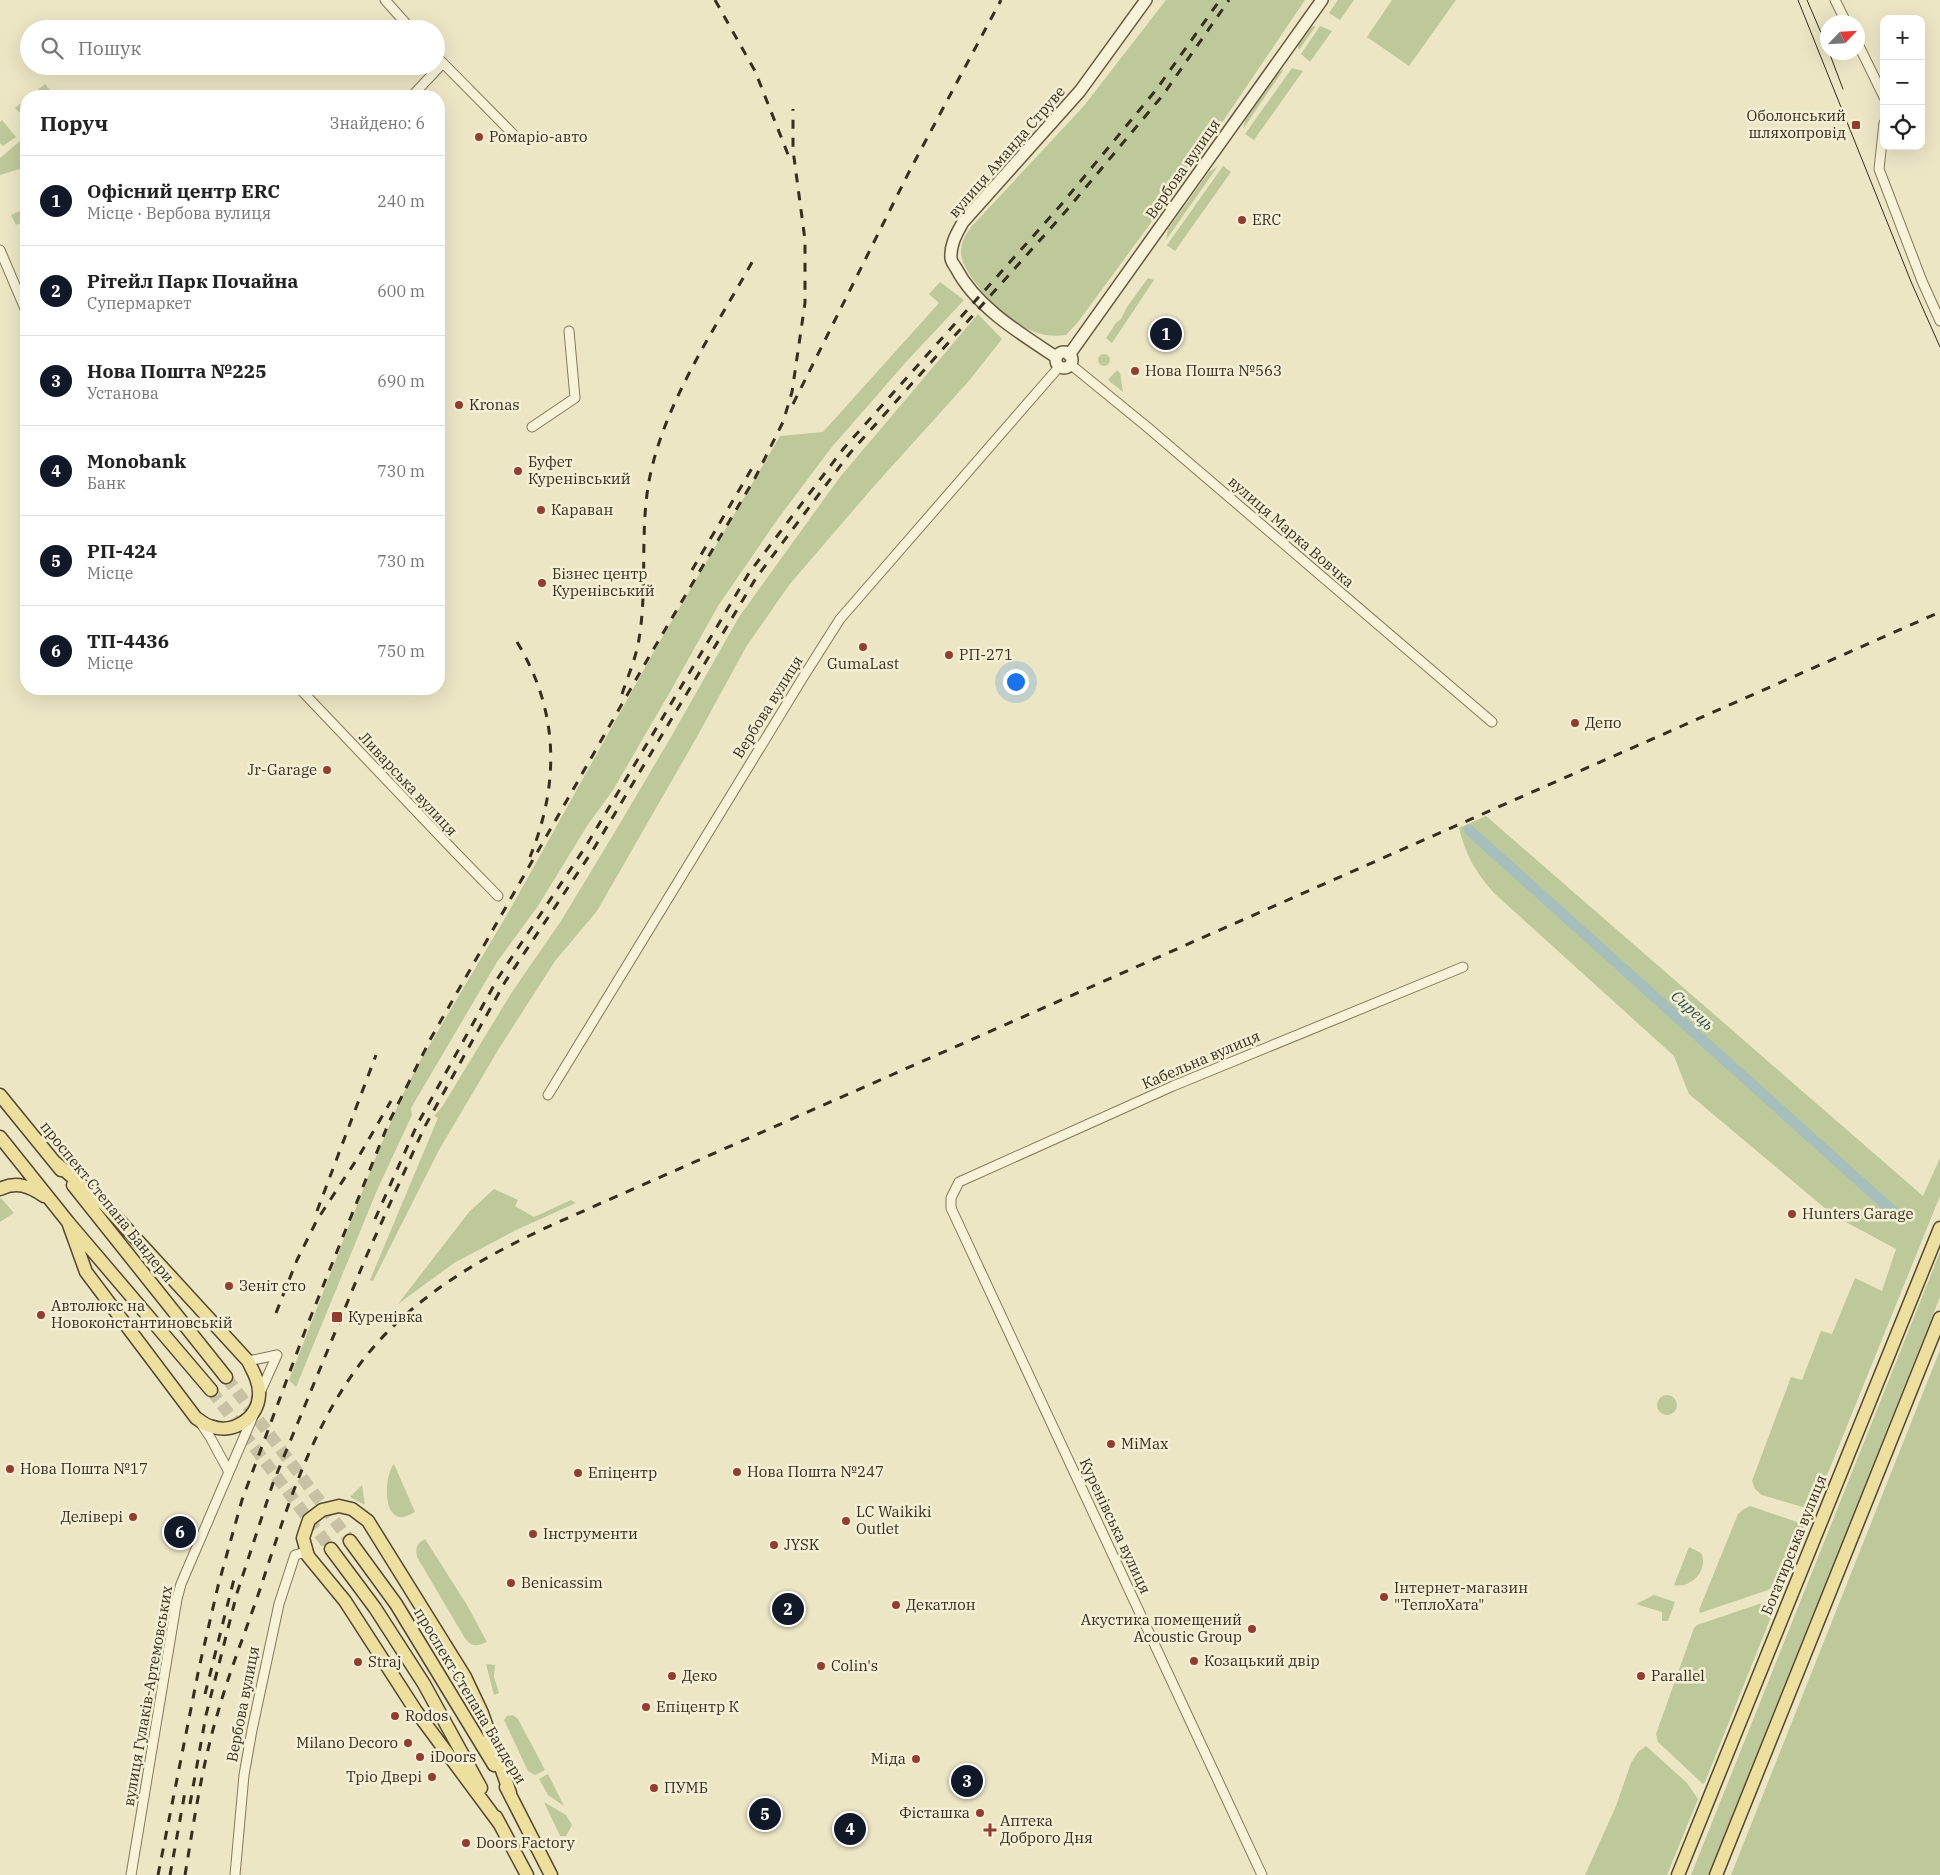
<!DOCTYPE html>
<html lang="uk">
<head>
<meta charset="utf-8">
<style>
	body { margin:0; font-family:"IBM Plex Serif",serif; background:#f2f2f2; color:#222 }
	.controls { position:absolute; right:15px; top:15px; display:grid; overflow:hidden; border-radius:10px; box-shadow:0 5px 20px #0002 }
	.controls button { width:45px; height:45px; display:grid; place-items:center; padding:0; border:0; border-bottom:1px solid #e0e0e0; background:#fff; color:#222; font:25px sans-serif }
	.compass { position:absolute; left:1820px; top:15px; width:45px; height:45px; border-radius:50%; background:#fff; box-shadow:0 5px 20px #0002; rotate:65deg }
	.you { position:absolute; left:1015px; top:681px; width:18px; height:18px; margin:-12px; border:4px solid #fff; border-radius:50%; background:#1a73e8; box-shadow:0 0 0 8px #1a73e833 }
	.badge { display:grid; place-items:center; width:32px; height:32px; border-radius:50%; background:#111827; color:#fff; font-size:16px; font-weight:700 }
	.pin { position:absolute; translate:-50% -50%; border:2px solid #fff; box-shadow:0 1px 5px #0006 }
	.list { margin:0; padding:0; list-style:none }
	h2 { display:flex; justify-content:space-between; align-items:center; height:65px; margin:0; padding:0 20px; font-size:21px }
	h2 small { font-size:16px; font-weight:400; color:#767676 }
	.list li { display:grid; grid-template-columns:32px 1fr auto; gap:15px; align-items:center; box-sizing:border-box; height:90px; padding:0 20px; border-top:1px solid #e0e0e0 }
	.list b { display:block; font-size:19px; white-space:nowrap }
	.list p { margin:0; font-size:16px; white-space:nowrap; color:#767676 }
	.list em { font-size:16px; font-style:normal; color:#767676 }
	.icon { flex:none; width:28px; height:28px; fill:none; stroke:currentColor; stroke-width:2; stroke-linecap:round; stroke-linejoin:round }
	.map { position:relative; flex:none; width:1940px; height:1875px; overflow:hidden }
	.search { position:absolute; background:#fff; box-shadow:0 5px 20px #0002; left:20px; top:20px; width:425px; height:55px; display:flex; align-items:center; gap:12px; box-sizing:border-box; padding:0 18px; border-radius:28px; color:#767676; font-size:19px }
	.panel { position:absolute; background:#fff; box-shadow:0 5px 20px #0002; left:20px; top:90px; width:425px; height:605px; border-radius:20px }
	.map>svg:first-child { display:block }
	.green { fill:#bdc99a }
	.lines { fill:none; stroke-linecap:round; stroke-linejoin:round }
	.canal { stroke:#a7bfbc; stroke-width:11 }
	.primary-tunnel { stroke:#c8c1a4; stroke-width:12; stroke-dasharray:12 6; stroke-linecap:butt }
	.street-casing { stroke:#86785c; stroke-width:11 }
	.secondary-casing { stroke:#67593f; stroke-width:14 }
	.primary-casing { stroke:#544630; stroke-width:15 }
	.street { stroke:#f7f2d8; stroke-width:9 }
	.secondary { stroke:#f7f2d8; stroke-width:11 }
	.primary { stroke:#ede09f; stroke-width:12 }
	.tram { stroke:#372e1f; stroke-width:1 }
	.rail { stroke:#372e1f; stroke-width:3; stroke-dasharray:9 9; stroke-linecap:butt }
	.poi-dot { fill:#913d30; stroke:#f3efd4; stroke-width:2 }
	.labels { text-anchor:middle; stroke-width:5; stroke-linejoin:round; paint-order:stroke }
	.poi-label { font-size:15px; fill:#372e1f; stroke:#f3efd4; text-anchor:start }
	.street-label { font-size:15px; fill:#372e1f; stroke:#f3efd4 }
	.water-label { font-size:16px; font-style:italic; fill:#2f5255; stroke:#f3efd4 }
</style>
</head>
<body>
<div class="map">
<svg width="1940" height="1875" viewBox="0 0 1940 1875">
	<rect width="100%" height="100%" fill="#ece6c5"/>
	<path class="green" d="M1166,0H1305L1192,167L1078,322L1066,335C1029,341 998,312 977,285C970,275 960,262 961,250C962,240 966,234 972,226L1083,107Z
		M1338,0H1354L1340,20L1329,13Z
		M1392,0H1456L1409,66L1367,37Z
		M1316,26L1299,50L1297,44L1310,27Z
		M1320,26L1332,31L1310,62L1301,54Z
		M1292,68L1303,71L1254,140L1245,134Z
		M1284,69L1243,129L1245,120L1277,73Z
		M45,84L55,96H30Z
		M26,99V119L15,108Z
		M2,120L16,137L3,146L0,143V122Z
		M26,136V167L0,175V158Z
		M1218,166L1166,240L1168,229L1209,172Z
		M1223,166L1231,172L1175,251L1167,245Z
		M26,208V221L16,225L11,215Z
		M1148,278L1154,280L1112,343L1106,338L1116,323L1121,319L1127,307Z
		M940,282L964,300L906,362L831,448L777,520L718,606L670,692L613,790L587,826L538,906L497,962L411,1108L412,1115L378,1188L296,1387L289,1380L373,1164L402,1096L419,1063L508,913L652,655L780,436L823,432L939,303L929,294Z
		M978,314L1002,339L968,382L875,485L789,585L746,647L698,735L597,911L555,961L498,1050L439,1150L373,1281L370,1280L438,1118L434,1116L442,1107L512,992L561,921L616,830L671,737L739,617L840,477Z
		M1098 360a6 6 0 1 1 12 0a6 6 0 1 1-12 0Z
		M1117,370L1120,373L1123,392L1108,380Z
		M1486,816L1923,1196L1940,1158V1196L1813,1510L1762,1495L1755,1489L1752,1481L1791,1377L1802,1380L1821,1331L1832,1334L1855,1278L1882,1291L1896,1249L1833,1215L1689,1094L1674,1056L1495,894C1476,873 1466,856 1459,828Z
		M494,1189L518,1200L515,1206L534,1217L571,1200L576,1203L516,1230L454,1263L398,1304L469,1212Z
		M1,1198L14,1213L0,1222V1199Z
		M1940,1252V1297L1708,1875H1691Z
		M1940,1350V1875H1731Z
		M1657 1405a10 10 0 1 1 20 0a10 10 0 1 1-20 0Z
		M394,1464L415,1512C411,1514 404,1518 400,1517C382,1514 385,1474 394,1464Z
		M362,1485L365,1505L350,1497Z
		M1750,1506L1803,1524L1806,1531L1786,1575L1768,1590L1700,1613L1699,1610L1738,1514L1744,1509Z
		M425,1539L467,1605L487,1642C475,1647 470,1647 463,1635L417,1557C415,1548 417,1543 425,1539Z
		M1689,1547L1701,1553C1709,1569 1692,1589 1674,1585Z
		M1654,1595L1675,1602L1668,1621H1662V1612L1636,1604Z
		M1771,1600L1775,1607L1705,1782L1703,1784L1658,1742L1656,1734L1694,1628L1697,1625Z
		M486,1664L495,1665L494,1677L499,1693L494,1695Z
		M513,1715L518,1719L545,1770L535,1775L528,1771L504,1720L507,1716Z
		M1646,1746L1687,1783L1698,1799L1667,1875H1585L1616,1806L1631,1763L1638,1752Z
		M548,1774L564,1806L548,1795L539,1779Z
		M544,1802L566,1815L572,1825L566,1836H560Z"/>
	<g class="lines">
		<path class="canal" d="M1469,830L1896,1214"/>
		<path class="primary-tunnel" d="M226,1377L350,1541
			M211,1390L331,1549"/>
		<g class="street-casing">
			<path id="street" d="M385,0L411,29
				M1835,0L1846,22
				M1858,44L1884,97
				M436,56L514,135
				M412,96L443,63
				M1884,123L1879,169L1922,281L1940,321
				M0,250L26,311
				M1070,364L1146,426L1492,722
				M532,427L575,398L569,331
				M300,689L456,853L498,896
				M548,1095L802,679L840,619L1059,367
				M248,1361L277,1355
				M259,1395L277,1355
				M200,1422L210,1437L229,1472
				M131,1875L177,1599L181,1584L253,1416
				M235,1875L244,1775L252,1730L279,1604L295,1555L302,1553L308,1556
				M1262,1875L951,1208V1198L959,1182L1173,1086L1463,967"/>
		</g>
		<g class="secondary-casing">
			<path id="secondary" d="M1056 360a8 8 0 1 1 16 0a8 8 0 1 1-16 0Z
				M1069,355L1322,0
				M1056,357C1021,334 976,307 956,268C954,265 951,261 951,258C950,244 957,233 963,222L1080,91L1146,0"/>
		</g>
		<g class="primary-casing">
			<path id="primary" d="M0,1095L61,1170
				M0,1137L68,1222L211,1390
				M56,1163L105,1205L248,1361C253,1371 260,1383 259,1395C258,1419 232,1435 210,1426C205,1425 201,1421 196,1418L86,1272L68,1222
				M73,1185L226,1377
				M0,1189C17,1181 29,1186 44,1196
				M350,1541L396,1604L494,1765
				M331,1549L375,1608L424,1684L481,1788
				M506,1787L551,1875
				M496,1817L527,1875
				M499,1823L416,1711L345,1601L308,1556L303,1538L309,1520L322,1510L339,1506L352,1509L368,1521L465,1677L482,1713L510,1793
				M1678,1875L1940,1228
				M1716,1875L1940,1318"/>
		</g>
		<use href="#street" class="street"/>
		<use href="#secondary" class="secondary"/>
		<use href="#primary" class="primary"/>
		<path class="tram" d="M1798,0L1912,284L1940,347
			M1807,0L1828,49
			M1829,52L1843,89"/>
		<path class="rail" d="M715,0L755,71L789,157
			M793,404L910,170L1001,0
			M692,570L755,463
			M517,642C559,711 560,783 530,857
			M622,694C628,676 636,658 639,639C648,585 639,530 650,476C666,399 717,326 755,257
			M317,1211L376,1055
			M375,1219L417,1125L498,978L586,846L749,573L844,448L1060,206L1156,90L1220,0
			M276,1313L297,1260L317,1220L359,1156L391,1101
			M205,1694L235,1575
			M190,1804L206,1715L237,1593L273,1483L366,1257L424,1128L505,982L593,850L756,578L850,453L1066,211L1163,95L1229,0
			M158,1875L199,1668L218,1586L242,1500L305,1331L389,1122L431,1038L650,655L755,478L783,422L792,392L805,303V240L793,150V109
			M170,1875L185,1792
			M185,1875C194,1821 202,1765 218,1712C231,1666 250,1621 265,1574C292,1492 319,1408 378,1342C427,1288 489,1254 554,1224L1940,612"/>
	</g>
	<g class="poi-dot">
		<rect x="1851" y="120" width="10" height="10" rx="2.5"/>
		<circle cx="479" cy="137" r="5"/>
		<circle cx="1242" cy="220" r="5"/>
		<circle cx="1135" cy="371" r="5"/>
		<circle cx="459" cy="405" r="5"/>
		<circle cx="518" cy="471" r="5"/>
		<circle cx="541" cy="510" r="5"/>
		<circle cx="542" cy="583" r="5"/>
		<circle cx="863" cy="647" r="5"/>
		<circle cx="949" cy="655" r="5"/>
		<circle cx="1575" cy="723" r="5"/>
		<circle cx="327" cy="770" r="5"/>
		<circle cx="1792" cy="1214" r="5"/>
		<circle cx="229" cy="1286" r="5"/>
		<circle cx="41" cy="1315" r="5"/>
		<rect x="331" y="1311" width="12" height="12" rx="2.5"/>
		<circle cx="1111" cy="1444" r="5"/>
		<circle cx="10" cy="1469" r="5"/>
		<circle cx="737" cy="1472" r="5"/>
		<circle cx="578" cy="1473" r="5"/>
		<circle cx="133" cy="1517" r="5"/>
		<circle cx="846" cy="1521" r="5"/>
		<circle cx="533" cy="1534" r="5"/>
		<circle cx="774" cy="1545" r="5"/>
		<circle cx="511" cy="1583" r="5"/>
		<circle cx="1384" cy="1597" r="5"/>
		<circle cx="896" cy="1605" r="5"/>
		<circle cx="1252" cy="1629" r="5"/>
		<circle cx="1194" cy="1661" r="5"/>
		<circle cx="358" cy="1662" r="5"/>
		<circle cx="821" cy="1666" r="5"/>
		<circle cx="672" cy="1676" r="5"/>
		<circle cx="1641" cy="1676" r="5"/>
		<circle cx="646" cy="1707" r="5"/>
		<circle cx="395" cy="1716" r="5"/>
		<circle cx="408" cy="1743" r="5"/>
		<circle cx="420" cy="1757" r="5"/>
		<circle cx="916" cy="1759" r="5"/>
		<circle cx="432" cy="1777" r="5"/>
		<circle cx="654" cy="1788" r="5"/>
		<circle cx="980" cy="1813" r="5"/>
		<path d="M987.5 1822.5h5v5h5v5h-5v5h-5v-5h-5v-5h5z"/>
		<circle cx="466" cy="1843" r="5"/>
	</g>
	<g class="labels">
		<g class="poi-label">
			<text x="1846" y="121" text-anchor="end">Оболонський<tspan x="1846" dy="17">шляхопровід</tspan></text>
			<text x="489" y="142">Ромаріо-авто</text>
			<text x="1252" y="225">ERC</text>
			<text x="1145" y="376">Нова Пошта №563</text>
			<text x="469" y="410">Kronas</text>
			<text x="528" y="467">Буфет<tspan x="528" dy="17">Куренівський</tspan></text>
			<text x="551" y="515">Караван</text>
			<text x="552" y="579">Бізнес центр<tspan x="552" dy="17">Куренівський</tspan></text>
			<text x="959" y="660">РП-271</text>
			<text x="863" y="669" text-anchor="middle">GumaLast</text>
			<text x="1585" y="728">Депо</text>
			<text x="317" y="775" text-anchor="end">Jr-Garage</text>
			<text x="1802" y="1219">Hunters Garage</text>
			<text x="239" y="1291">Зеніт сто</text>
			<text x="51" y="1311">Автолюкс на<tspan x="51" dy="17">Новоконстантиновській</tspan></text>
			<text x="348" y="1322">Куренівка</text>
			<text x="1121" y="1449">MiMax</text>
			<text x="20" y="1474">Нова Пошта №17</text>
			<text x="747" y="1477">Нова Пошта №247</text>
			<text x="588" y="1478">Епіцентр</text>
			<text x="856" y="1517">LC Waikiki<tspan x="856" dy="17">Outlet</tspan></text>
			<text x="123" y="1522" text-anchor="end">Делівері</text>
			<text x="543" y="1539">Інструменти</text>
			<text x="784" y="1550">JYSK</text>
			<text x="521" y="1588">Benicassim</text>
			<text x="1394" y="1593">Інтернет-магазин<tspan x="1394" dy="17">"ТеплоХата"</tspan></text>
			<text x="906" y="1610">Декатлон</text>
			<text x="1242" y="1625" text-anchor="end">Акустика помещений<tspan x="1242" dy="17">Acoustic Group</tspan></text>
			<text x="1204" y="1666">Козацький двір</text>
			<text x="368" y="1667">Straj</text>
			<text x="831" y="1671">Colin's</text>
			<text x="682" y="1681">Деко</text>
			<text x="1651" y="1681">Parallel</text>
			<text x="656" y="1712">Епіцентр К</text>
			<text x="405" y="1721">Rodos</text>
			<text x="398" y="1748" text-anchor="end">Milano Decoro</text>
			<text x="430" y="1762">iDoors</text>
			<text x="906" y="1764" text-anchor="end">Міда</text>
			<text x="422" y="1782" text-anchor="end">Тріо Двері</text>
			<text x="664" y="1793">ПУМБ</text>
			<text x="970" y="1818" text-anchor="end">Фісташка</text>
			<text x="1000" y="1826">Аптека<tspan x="1000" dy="17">Доброго Дня</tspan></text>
			<text x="476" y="1848">Doors Factory</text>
		</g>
		<g class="street-label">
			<text transform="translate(1007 152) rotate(-49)" y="5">вулиця Аманда Струве</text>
			<text transform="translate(1183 169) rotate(-55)" y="5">Вербова вулиця</text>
			<text transform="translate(1291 532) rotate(41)" y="5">вулиця Марка Вовчка</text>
			<text transform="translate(768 707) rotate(-58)" y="5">Вербова вулиця</text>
			<text transform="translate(408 784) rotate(47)" y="5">Ливарська вулиця</text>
			<text transform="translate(1201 1060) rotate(-23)" y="5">Кабельна вулиця</text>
			<text transform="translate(107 1202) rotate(51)" y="5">проспект Степана Бандери</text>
			<text transform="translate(1115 1526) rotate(65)" y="5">Куренівська вулиця</text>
			<text transform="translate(1794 1545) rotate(-68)" y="5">Богатирська вулиця</text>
			<text transform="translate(148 1696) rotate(-80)" y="5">вулиця Гулаків-Артемовських</text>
			<text transform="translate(470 1696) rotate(59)" y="5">проспект Степана Бандери</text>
			<text transform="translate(243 1704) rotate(-79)" y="5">Вербова вулиця</text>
		</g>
		<g class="water-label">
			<text transform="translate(1693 1010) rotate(42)" y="6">Сирець</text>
		</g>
	</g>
</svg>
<div class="controls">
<button>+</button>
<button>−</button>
<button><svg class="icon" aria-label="locate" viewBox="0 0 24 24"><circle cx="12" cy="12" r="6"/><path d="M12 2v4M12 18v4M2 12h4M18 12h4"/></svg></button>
</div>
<svg class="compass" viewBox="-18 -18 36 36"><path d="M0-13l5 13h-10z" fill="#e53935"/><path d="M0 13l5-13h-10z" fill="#767676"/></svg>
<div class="you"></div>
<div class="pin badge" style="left:1166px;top:334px">1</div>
<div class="pin badge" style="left:788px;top:1609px">2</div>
<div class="pin badge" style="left:967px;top:1781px">3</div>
<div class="pin badge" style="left:850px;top:1829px">4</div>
<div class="pin badge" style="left:765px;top:1814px">5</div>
<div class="pin badge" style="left:180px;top:1532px">6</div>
<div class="search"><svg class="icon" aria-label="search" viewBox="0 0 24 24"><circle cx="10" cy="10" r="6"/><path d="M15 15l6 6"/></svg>Пошук</div>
<section class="panel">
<h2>Поруч<small>Знайдено: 6</small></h2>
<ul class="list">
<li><span class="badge">1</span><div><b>Офісний центр ERC</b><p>Місце · Вербова вулиця</p></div><em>240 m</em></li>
<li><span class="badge">2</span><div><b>Рітейл Парк Почайна</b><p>Супермаркет</p></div><em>600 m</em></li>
<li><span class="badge">3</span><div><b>Нова Пошта №225</b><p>Установа</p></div><em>690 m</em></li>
<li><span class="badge">4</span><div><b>Monobank</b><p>Банк</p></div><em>730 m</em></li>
<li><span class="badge">5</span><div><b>РП-424</b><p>Місце</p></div><em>730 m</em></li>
<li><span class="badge">6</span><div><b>ТП-4436</b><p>Місце</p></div><em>750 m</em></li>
</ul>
</section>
</div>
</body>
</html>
